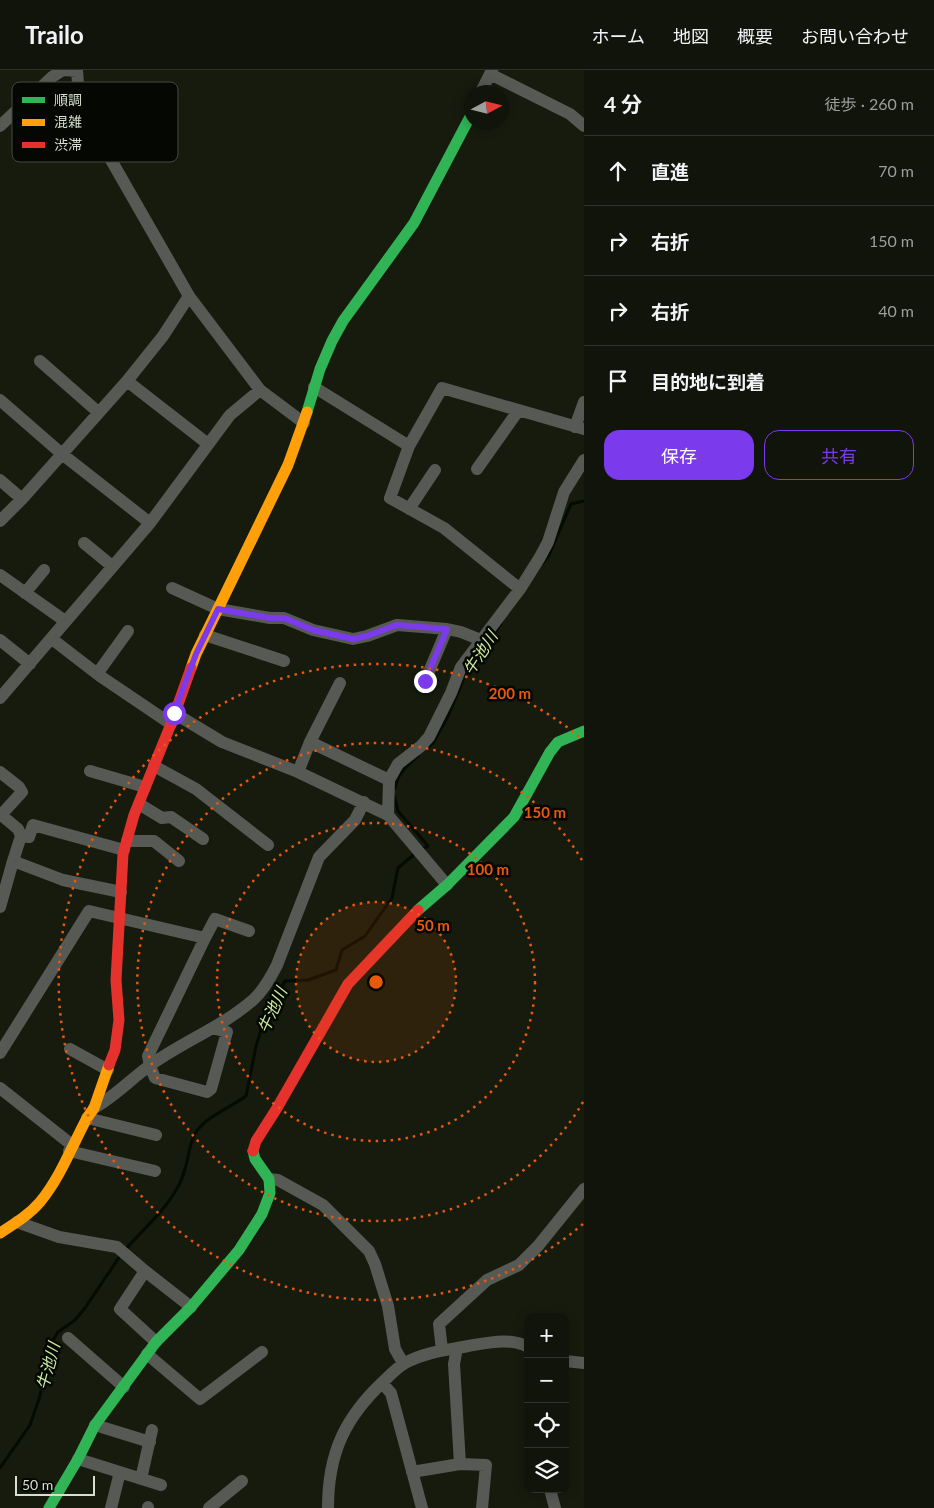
<!DOCTYPE html>
<html lang="ja">
<head>
<meta charset="utf-8">
<style>
	body { margin:0; font-family:Lato,"Noto Sans JP",sans-serif; background:#191d13; color:#f1f3f6 }
	.controls { position:absolute; right:15px; bottom:15px; display:grid; overflow:hidden; border-radius:10px; box-shadow:0 2px 12px #0003 }
	.controls button { width:45px; height:45px; display:grid; place-items:center; padding:0; border:0; border-bottom:1px solid #30332b; background:#10140a; color:#f1f3f6; font:25px sans-serif }
	.compass { position:absolute; left:464px; top:15px; width:45px; height:45px; border-radius:50%; background:#10140a; box-shadow:0 2px 12px #0003; rotate:83deg }
	.scale { position:absolute; left:15px; bottom:12px; width:80px; box-sizing:border-box; padding-left:5px; border:2px solid #d8dfd0; border-top:0; font-size:14px; line-height:18px; white-space:nowrap; color:#d8dfd0; -webkit-text-stroke:4px #050802; paint-order:stroke }
	.stop { position:absolute; width:15px; height:15px; margin:-11px; border:4px solid #7c3aed; border-radius:50%; background:#fff }
	.stop.end { background:#7c3aed; border-color:#fff; box-shadow:0 1px 5px #0008 }
	.list { margin:0; padding:0; list-style:none }
	h2 { display:flex; justify-content:space-between; align-items:center; height:65px; margin:0; padding:0 20px; font-size:21px }
	h2 small { font-size:16px; font-weight:400; color:#9c9e9c }
	.list li { display:grid; grid-template-columns:32px 1fr auto; gap:15px; align-items:center; box-sizing:border-box; height:70px; padding:0 20px; border-top:1px solid #30332b }
	.list b { display:block; font-size:19px; white-space:nowrap }
	.list em { font-size:16px; font-style:normal; color:#9c9e9c }
	.actions { display:flex; gap:10px; padding:15px 20px }
	.actions a { flex:1; padding:11px 0; border:1px solid #7c3aed; border-radius:15px; text-align:center; font-size:18px; color:#7c3aed }
	.actions .main { background:#7c3aed; color:#fff }
	.icon { flex:none; width:28px; height:28px; fill:none; stroke:currentColor; stroke-width:2; stroke-linecap:round; stroke-linejoin:round }
	.map { position:relative; flex:none; width:584px; height:1438px; overflow:hidden }
	header { display:flex; align-items:center; gap:30px; box-sizing:border-box; height:70px; padding:0 25px; background:#10140a; border-bottom:1px solid #30332b }
	header strong { font-size:24px }
	nav { display:flex; gap:28px; margin-inline-start:auto; font-size:18px }
	main { display:flex }
	aside { flex:1; background:#10140a }
	.map>svg:first-child { display:block }
	.lines { fill:none; stroke-linecap:round; stroke-linejoin:round }
	.stream { stroke:#040b01; stroke-width:3 }
	.street { stroke:#575955; stroke-width:12 }
	.fast { stroke:#30b455; stroke-width:11 }
	.slow { stroke:#ff9f0a; stroke-width:11 }
	.jam { stroke:#e5322d; stroke-width:11 }
	.route { stroke:#7c3aed; stroke-width:6 }
	.ring { fill:none; stroke:#e8590c; stroke-width:2.5; stroke-dasharray:2.5 5 }
	.labels { text-anchor:middle; stroke-width:5; stroke-linejoin:round; paint-order:stroke }
	.water-label { font-size:16px; font-style:italic; fill:#ceeea1; stroke:#050802 }
	.key { fill:#050802; stroke:#444840; stroke-width:1 }
	.key-label { font-size:14px; fill:#d8dfd0 }
	.centre { fill:#e8590c; stroke:#050802; stroke-width:2.5 }
	.ring-label { font-size:15px; text-anchor:middle; font-weight:bold; fill:#e8590c; stroke:#050802; stroke-width:5; stroke-linejoin:round; paint-order:stroke }
</style>
</head>
<body>
<header>
<strong>Trailo</strong>
<nav><a>ホーム</a><a>地図</a><a>概要</a><a>お問い合わせ</a></nav>
</header>
<main>
<div class="map">
<svg width="584" height="1438" viewBox="0 0 584 1438">
	<rect width="100%" height="100%" fill="#161b0e"/>
	<g class="lines">
		<path class="stream" d="M543,493L549,485L571,434L584,431
			M427,678L433,673L448,646L469,596L478,587L501,554
			M395,718C397,703 408,695 418,686
			M394,726L398,741L428,776L422,779
			M126,1179C142,1160 164,1142 176,1120C180,1114 183,1106 185,1099C189,1087 189,1073 196,1062C207,1046 230,1038 246,1026L256,976L263,954L285,911L308,910L336,900L342,880L365,866L392,828L398,798L417,782
			M0,1398L30,1355L40,1326L49,1277L58,1262L75,1250L85,1238L122,1183"/>
		<path class="street" d="M77,0L79,28L83,41L189,226L260,320L304,353
			M490,4L570,44L584,56
			M481,22L492,0
			M0,56L52,7L63,0L77,1
			M40,291L98,342
			M127,311L208,374
			M314,317L409,376
			M0,330L62,384L150,453
			M575,357L584,332
			M477,399L518,341
			M0,410L22,429
			M409,439L435,400
			M0,451L22,429L127,311L163,266L189,226
			M84,473L112,496
			M0,505L65,551
			M172,518L218,539L270,548H284L313,560L353,569L367,566L397,555L447,559L461,562L481,570
			M520,519L444,458L390,428L409,376L442,318L584,359
			M25,523L44,500
			M205,565L284,591
			M52,569L100,606L171,654
			M0,570L30,594
			M97,604L128,561
			M425,611L447,559
			M0,628L150,453L230,345L260,320
			M174,643L222,672L298,702L388,745L447,815
			M310,672L389,710
			M154,696L196,719L268,775
			M90,701L145,717
			M0,702L19,717L22,722L1,745
			M298,702L310,672L340,613
			M139,734L162,748L171,747L203,769
			M0,744L18,759L21,766L13,791
			M388,745L389,710L398,694L421,676L429,667L451,623L461,597L520,519L540,487L548,472L564,422L584,390
			M21,766L29,767L33,755L124,780
			M127,771H154L179,791
			M0,837L13,791L63,810L121,822
			M205,868L215,849L249,861
			M70,979L108,1000
			M0,983L89,841L205,868L148,986L150,996L155,1008L207,1022L211,1019L227,962L213,958
			M0,1018L72,1075
			M94,1038C114,1027 130,1010 149,996C182,972 222,957 253,930C263,921 271,907 277,895L319,787L355,750L364,732
			M87,1048L156,1065
			M69,1081L155,1101
			M269,1109L278,1110L323,1135L369,1181L375,1194L388,1236L395,1279L403,1293
			M17,1152L59,1167L117,1177L145,1201L191,1237
			M145,1201L120,1239L156,1272
			M68,1268L124,1317
			M457,1278L454,1294L460,1394L486,1395L482,1438
			M442,1280L439,1254L487,1210L519,1195L538,1176L584,1119
			M147,1284L200,1329L262,1282
			M565,1291L584,1293
			M382,1313L391,1323L422,1438
			M95,1355L150,1372
			M78,1389L161,1415
			M412,1402L460,1394
			M141,1409L152,1360
			M550,1419L555,1438
			M111,1438L120,1402
			M148,1438V1437
			M209,1438L242,1411
			M328,1438C328,1383 345,1347 385,1310C391,1304 398,1297 405,1293C425,1282 447,1280 468,1276C487,1273 510,1267 528,1277"/>
		<path class="fast" d="M307,342L320,299L332,271L343,251L414,153L472,43
			M418,840L447,815L514,747L550,682L558,672L584,661
			M49,1438L78,1389L95,1355L156,1272L191,1237L239,1180L262,1144L270,1123L269,1109L255,1089L253,1081"/>
		<path class="slow" d="M191,598L196,584L288,395L307,342
			M0,1163C14,1154 29,1145 40,1132C60,1108 72,1076 87,1048L94,1038L109,995"/>
		<path class="jam" d="M109,995L115,980L119,950L116,910L123,784L134,745L171,654L191,598
			M253,1081L256,1071L277,1038L348,914L418,840"/>
	</g>
	<g class="lines">
		<path class="route" d="M174,643L196,584L218,539L270,548H284L313,560L353,569L367,566L397,555L447,559L425,611"/>
	</g>
	<circle cx="376" cy="912" r="80" fill="#e8590c" fill-opacity=".12"/>
	<g class="ring">
		<circle cx="376" cy="912" r="80"/>
		<circle cx="376" cy="912" r="159"/>
		<path d="M583 1032A239 239 0 1 1 583 792"/>
		<path d="M583 1154A318 318 0 1 1 583 670"/>
	</g>
	<g class="labels">
		<g class="water-label">
			<text transform="translate(480 583) rotate(-57)" y="6">牛池川</text>
			<text transform="translate(272 940) rotate(-66)" y="6">牛池川</text>
			<text transform="translate(48 1296) rotate(-75)" y="6">牛池川</text>
		</g>
	</g>
	<rect x="12" y="12" width="166" height="80" rx="8" class="key"/>
	<rect x="22" y="27" width="23" height="6" fill="#30b455"/>
	<rect x="22" y="49" width="23" height="7" fill="#ff9f0a"/>
	<rect x="22" y="72" width="23" height="6" fill="#e5322d"/>
	<g class="key-label">
		<text x="54" y="35">順調</text>
		<text x="54" y="57">混雑</text>
		<text x="54" y="80">渋滞</text>
	</g>
	<circle cx="376" cy="912" r="8" class="centre"/>
	<g class="ring-label">
		<text x="510" y="629">200 m</text>
		<text x="545" y="748">150 m</text>
		<text x="488" y="805">100 m</text>
		<text x="433" y="861">50 m</text>
	</g>
</svg>
<div class="controls">
<button>+</button>
<button>−</button>
<button><svg class="icon" aria-label="locate" viewBox="0 0 24 24"><circle cx="12" cy="12" r="6"/><path d="M12 2v4M12 18v4M2 12h4M18 12h4"/></svg></button>
<button><svg class="icon" aria-label="layers" viewBox="0 0 24 24"><path d="M12 4l9 5-9 5-9-5zM3 14l9 5 9-5"/></svg></button>
</div>
<svg class="compass" viewBox="-18 -18 36 36"><path d="M0-13l5 13h-10z" fill="#e53935"/><path d="M0 13l5-13h-10z" fill="#9c9e9c"/></svg>
<div class="scale">50 m</div>
<div class="stop" style="left:174px;top:643px"></div>
<div class="stop end" style="left:425px;top:611px"></div>
</div>
<aside>
<h2>4 分<small>徒歩 · 260 m</small></h2>
<ul class="list">
<li><svg class="icon" aria-label="ahead" viewBox="0 0 24 24"><path d="M12 20V5M6 11l6-6 6 6"/></svg><div><b>直進</b></div><em>70 m</em></li>
<li><svg class="icon" aria-label="right" viewBox="0 0 24 24"><path d="M7 20v-9h11M14 6l5 5-5 5"/></svg><div><b>右折</b></div><em>150 m</em></li>
<li><svg class="icon" aria-label="right" viewBox="0 0 24 24"><path d="M7 20v-9h11M14 6l5 5-5 5"/></svg><div><b>右折</b></div><em>40 m</em></li>
<li><svg class="icon" aria-label="arrive" viewBox="0 0 24 24"><path d="M6 21V4h12l-3 4 3 4H6"/></svg><div><b>目的地に到着</b></div></li>
</ul>
<div class="actions"><a class="main">保存</a><a>共有</a></div>
</aside>
</main>
</body>
</html>
